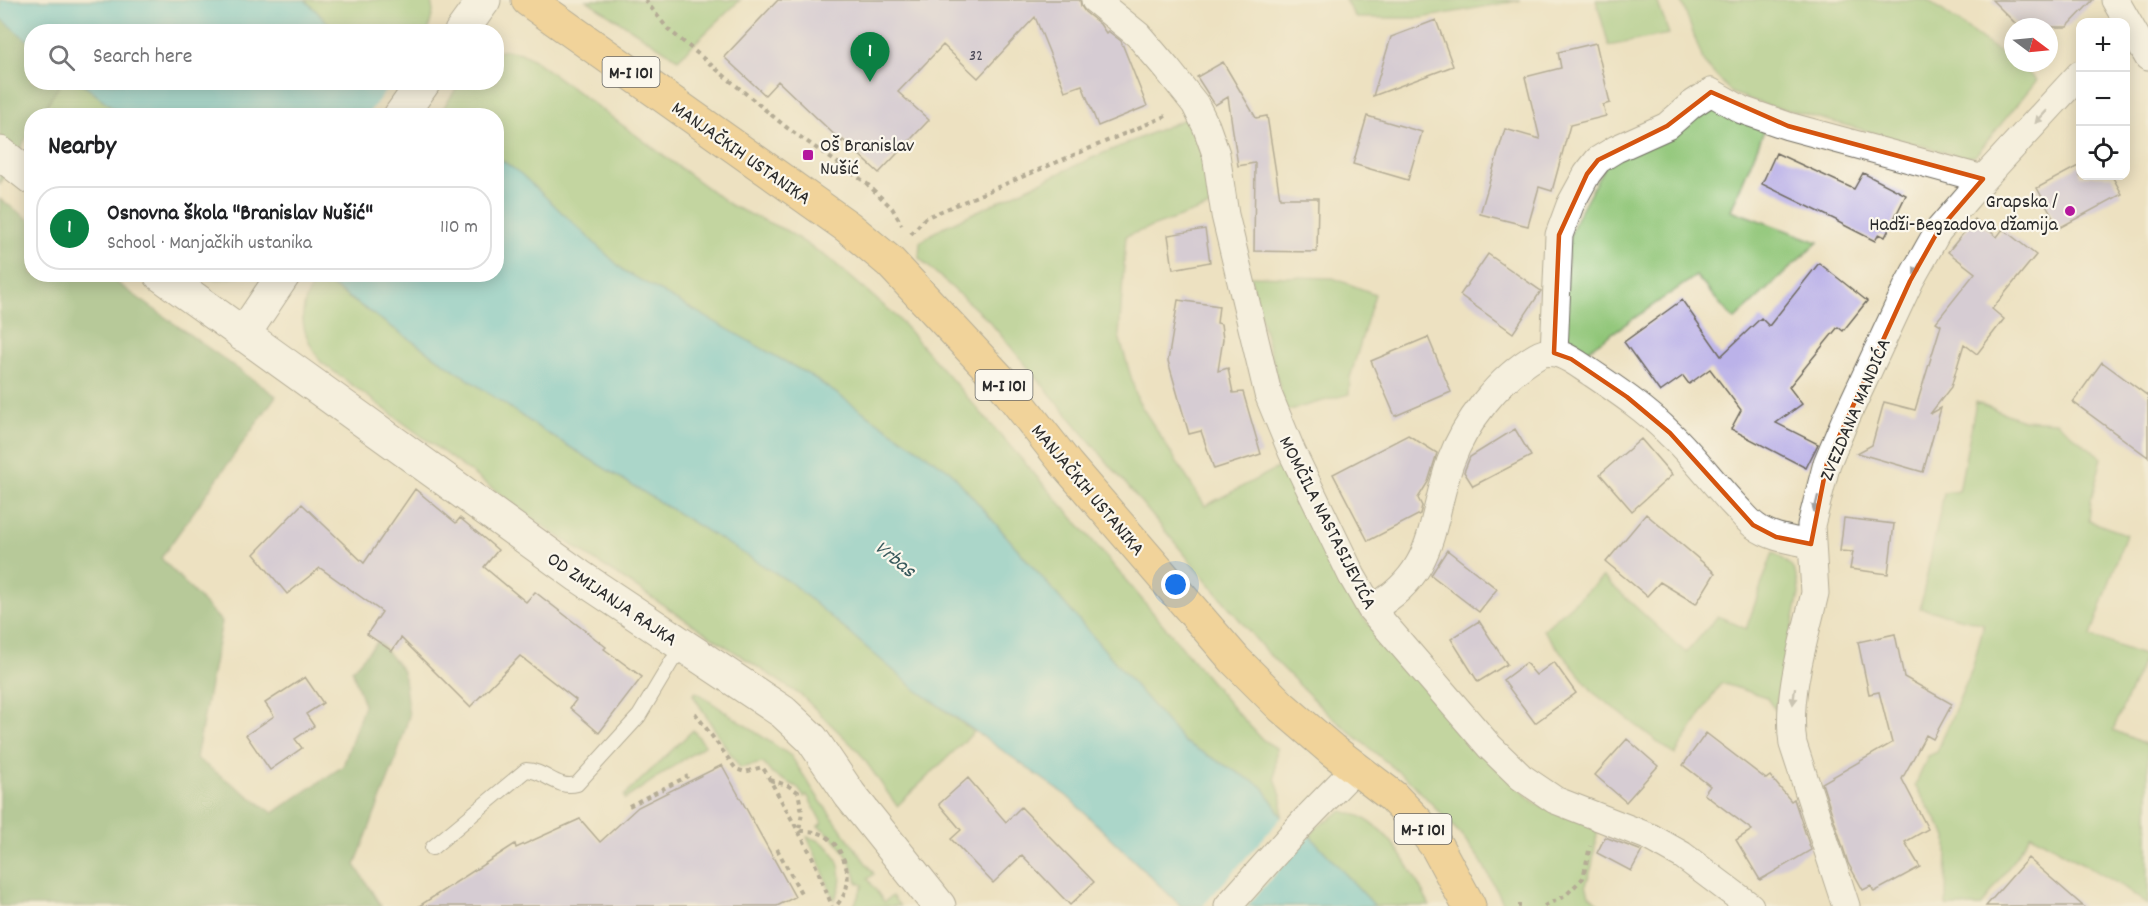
<!DOCTYPE html>
<html lang="en">
<head>
<meta charset="utf-8">
<style>
	body { margin:0; font-family:Dekko,sans-serif; background:#f2f2f2; color:#202124 }
	.controls { position:absolute; right:18px; top:18px; display:grid; overflow:hidden; border-radius:12px; box-shadow:0 3px 15px #0003 }
	.controls button { width:54px; height:54px; display:grid; place-items:center; padding:0; border:0; border-bottom:2px solid #e0e0e0; background:#fff; color:#202124; font:30px sans-serif }
	.compass { position:absolute; left:2004px; top:18px; width:54px; height:54px; border-radius:50%; background:#fff; box-shadow:0 3px 15px #0003; rotate:106deg }
	.you { position:absolute; left:1176px; top:585px; width:21px; height:21px; margin:-15px; border:4px solid #fff; border-radius:50%; background:#1a73e8; box-shadow:0 0 0 9px #1a73e833 }
	.badge { display:grid; place-items:center; width:39px; height:39px; border-radius:50%; background:#0b8043; color:#fff; font-size:20px; font-weight:700 }
	.pin { position:absolute; translate:-50% -50px; filter:drop-shadow(0 2px 3px #0008) }
	.pin::after { content:''; position:absolute; top:32px; width:21px; height:18px; background:inherit; clip-path:polygon(0 0,100% 0,50% 100%) }
	.list { margin:0; padding:0; list-style:none }
	h2 { display:flex; justify-content:space-between; align-items:center; height:78px; margin:0; padding:0 24px; font-size:26px }
	h2 small { font-size:20px; font-weight:400; color:#757577 }
	.list li { display:grid; grid-template-columns:39px 1fr auto; gap:18px; align-items:center; box-sizing:border-box; height:84px; margin:0 12px 12px; padding:0 12px; border:2px solid #e0e0e0; border-radius:24px }
	.list b { display:block; font-size:22px; white-space:nowrap }
	.list p { margin:0; font-size:20px; white-space:nowrap; color:#757577 }
	.list em { font-size:20px; font-style:normal; color:#757577 }
	.icon { flex:none; width:33px; height:33px; fill:none; stroke:currentColor; stroke-width:2; stroke-linecap:round; stroke-linejoin:round }
	.map { position:relative; flex:none; width:2148px; height:906px; overflow:hidden }
	.search { position:absolute; background:#fff; box-shadow:0 3px 15px #0003; left:24px; top:24px; width:480px; height:66px; display:flex; align-items:center; gap:15px; box-sizing:border-box; padding:0 21px; border-radius:24px; color:#757577; font-size:22px }
	.panel { position:absolute; background:#fff; box-shadow:0 3px 15px #0003; left:24px; top:108px; width:480px; height:174px; border-radius:24px }
	.map>svg:first-child { display:block }
	.green { fill:#90c678; stroke:#5e7852; stroke-width:1.5 }
	.forest { fill:#74ab68; stroke:#506b4a; stroke-width:1.5 }
	.water { fill:#5bc7d3; stroke:#43797f; stroke-width:1.5 }
	.pier { fill:#ede1c1 }
	.building { fill:#bbb2e9 }
	.lines { fill:none; stroke-linecap:round; stroke-linejoin:round }
	.service-casing { stroke:#6f6b60; stroke-width:16 }
	.minor-casing { stroke:#6f6b60; stroke-width:29 }
	.tertiary-casing { stroke:#6f6b60; stroke-width:35 }
	.primary-casing { stroke:#6f6b60; stroke-width:35 }
	.path { stroke:#6f6b60; stroke-width:4; stroke-dasharray:4.5 4.5; stroke-linecap:butt }
	.service { stroke:#fff; stroke-width:14 }
	.minor { stroke:#fff; stroke-width:27 }
	.tertiary { stroke:#fff; stroke-width:33 }
	.primary { stroke:#f5c16b; stroke-width:33 }
	.oneway { fill:#a0a0a0 }
	.marked { fill:none; stroke:#d5540f; stroke-width:4.5; stroke-linejoin:round }
	.poi-dot { fill:#b5179e; stroke:#fbf7ec; stroke-width:2 }
	.labels { text-anchor:middle; stroke-width:4.5; stroke-linejoin:round; paint-order:stroke }
	.number-label { font-size:16px; fill:#4f4d5a }
	.shield { fill:#fbf7ec; stroke:#696865; stroke-width:1.5 }
	.shield-label { font-size:18px; font-weight:bold; fill:#2b2b2b }
	.poi-label { font-size:20px; fill:#2b2b2b; stroke:#fbf7ec; text-anchor:start }
	.street-label { font-size:20px; fill:#2b2b2b; stroke:#fbf7ec }
	.water-label { font-size:21px; font-style:italic; fill:#395a5d; stroke:#fbf7ec }
</style>
</head>
<body>
<div class="map">
<svg width="2148" height="906" viewBox="0 0 2148 906">
	<rect width="100%" height="100%" fill="#fbf7ec"/>
	<filter id="ink" filterUnits="userSpaceOnUse"><feTurbulence type="fractalNoise" baseFrequency=".0167" numOctaves="2"/><feDisplacementMap in="SourceGraphic" scale="12" xChannelSelector="R" yChannelSelector="G"/><feConvolveMatrix kernelMatrix="1 2 1 2 8 2 1 2 1" color-interpolation-filters="sRGB"/></filter>
	<filter id="wash" filterUnits="userSpaceOnUse"><feTurbulence type="fractalNoise" baseFrequency=".008" numOctaves="4" result="noise"/><feDisplacementMap in="SourceGraphic" scale="24" xChannelSelector="R" yChannelSelector="G"/><feGaussianBlur stdDeviation="1.35" result="paint"/><feColorMatrix in="noise" values="0 0 0 0 0 0 0 0 0 0 0 0 0 0 0 0 0 1.4 0 .05"/><feComposite in="paint" operator="in"/></filter>
	<g filter="url(#wash)">
		<rect width="100%" height="100%" fill="#ede1c1"/>
		<path class="green" d="M305,0H431L433,12L428,31H336Z
			M586,0H740L678,59Z
			M1345,0H1521L1422,18H1356Z
			M1596,0H1657L1669,34L1609,46Z
			M1681,0H1928L2037,80L1975,156L1963,157L1793,111L1772,107L1732,93L1704,63Z
			M505,50L521,53L534,60L732,206L787,231L831,260L897,317L1087,534L1233,708L1263,740L1276,748L1275,778L1282,799V817L1263,787L1184,742L950,471L809,375L624,271L521,174L497,157L496,116H438L460,83L496,82L497,52Z
			M61,82L81,83L123,115L40,116Z
			M1711,105L1764,131L1731,210L1818,242L1734,320L1696,276L1583,353L1569,342L1564,328L1569,239L1577,217L1607,162Z
			M1187,118L1203,156L1211,206L1126,236L1119,336L1138,401L1205,506L1289,462L1326,555L1361,615L1493,765L1535,803L1598,828L1592,866L1586,885L1589,895L1601,906H1505L1481,861L1463,837L1413,784L1328,714L1264,649L989,321L919,258L920,242L941,228L1092,158Z
			M198,275H242C227,279 212,282 198,275Z
			M1250,276L1333,278L1375,294L1350,378L1349,394L1286,411Z
			M318,277L544,431L790,582L914,688L974,732L897,806L859,752L802,696L550,531L321,362C300,332 295,309 318,277Z
			M1976,402L2022,420L2056,422L2102,458L2091,500L2089,521L2126,534L2091,636L2145,656L2113,730L2148,745V905L2125,888L2031,834L1982,906H1946L1947,837L1915,786L1928,756L1937,752L1972,669L1984,624L1920,608L1944,493L1959,491Z
			M1773,552C1792,565 1798,570 1799,594L1775,710L1766,697L1721,683L1675,755L1594,693L1543,630L1603,577L1686,653L1718,616L1746,629Z
			M696,692L791,756L819,799L874,874L868,879L884,902L892,896L900,906H854L863,885L857,882C851,859 840,839 818,826L822,823L807,795L804,797L797,787L772,774L763,763L740,768L723,743L693,695Z
			M693,730L705,745L625,799L624,796Z
			M1341,811C1348,813 1357,814 1363,818C1396,835 1413,875 1430,906H1375L1310,836L1316,828Z
			M807,837C836,841 850,876 834,900L819,862Z"/>
		<path class="forest" d="M0,18L31,43L32,82L61,83L40,115L32,116L31,130L0,184Z
			M0,199L31,221L32,274L106,275L276,396L161,558L222,622L196,758L273,813L343,766L364,705L352,670L378,641L403,671L409,716L395,762L355,865L381,906H0Z"/>
		<path class="water" d="M0,0H305L336,31L32,32L31,43L0,18Z
			M81,83H388L438,115H123Z
			M497,157L521,174L624,271L809,375L950,471L1184,742L1263,787L1282,817L1310,836L1375,906H1181L1067,796L914,688L790,582L544,431L316,275L496,274Z"/>
		<path class="pier" d="M393,82L439,113L438,116L367,115Z
			M1284,815L1312,833L1247,906H1203Z"/>
		<g id="blocks">
			<path class="building" d="M778,0H1080L1081,6L1085,12L1100,24L1106,33L1108,31L1121,41L1147,106L1098,126L1082,85L1065,91L1035,17L978,78L943,45L898,92L929,120L879,173L843,140L842,142L778,81L765,95L724,57Z
				M1992,0H2093L2067,27H2019Z
				M1436,20L1453,66L1373,96L1391,37Z
				M1596,43L1610,103L1603,105L1606,116L1570,125L1552,191L1539,187L1528,226L1480,214L1505,129L1540,139L1525,77L1561,68L1558,52Z
				M1223,62L1256,118L1267,116L1280,198H1318L1317,252L1254,251L1255,163L1238,166L1228,97L1215,105L1197,77Z
				M1367,116L1422,132L1408,180L1353,164Z
				M1776,153L1854,189L1863,173L1906,195L1885,237L1879,234L1875,241L1838,222V221L1762,184Z
				M2080,165V176H2112L2122,194L2059,228L2037,188Z
				M1975,219L1997,237L2003,229L2036,255L1992,309L2004,319L1977,354L1964,344L1951,387L1930,414L1941,408L1923,472L1857,453L1872,445L1884,402L1915,410L1941,325L1936,322L1975,273L1948,252Z
				M1205,229L1210,262L1173,269L1168,235Z
				M1488,254L1541,291L1513,333L1460,295Z
				M1819,263L1867,301L1843,331L1838,327L1789,387L1802,404L1776,423L1818,444L1806,468L1731,429L1741,410L1710,369L1689,384L1683,376L1660,392L1624,342L1682,300L1721,356L1761,318L1769,326Z
				M1178,300L1219,306L1217,323L1221,324L1223,339L1218,371L1228,368L1233,393L1243,392L1261,454L1214,469L1201,431L1189,434L1168,361Z
				M1428,337L1451,392L1395,416L1371,361Z
				M2102,362L2148,396V457L2073,402Z
				M1515,429L1531,456L1473,486L1464,472L1470,457Z
				M1408,435L1437,453L1428,482L1418,498L1422,506L1420,514L1368,541L1333,474Z
				M1641,439L1672,475L1632,511L1600,474Z
				M415,489L456,523L460,518L498,550L484,567L526,602L535,592L606,647L604,649L642,677L599,733L570,708L576,700L520,656L470,707L401,638L392,651L367,634L382,612L320,568L287,594L254,554L302,504L364,563Z
				M1646,514L1715,573L1696,604L1660,582L1647,596L1606,562Z
				M1844,518L1894,524L1888,574L1850,569L1853,552L1840,551Z
				M1447,550L1497,589L1479,612L1431,575Z
				M1479,621L1507,664L1478,682L1451,639Z
				M1895,634L1904,677L1952,704L1933,739L1926,735L1902,779L1928,829L1905,842L1920,867L1874,892L1871,886L1863,890L1848,863L1822,783L1892,743L1879,692L1869,694L1858,642Z
				M1554,662L1576,693L1535,723L1503,680L1526,663L1536,675Z
				M305,677L323,703L306,714L314,726L295,739L302,748L270,770L246,735L274,716L265,703Z
				M1706,733L1766,779L1770,776L1791,801L1794,799L1811,850L1760,880L1736,840L1752,830L1704,794L1710,786L1683,765Z
				M1627,739L1658,766L1626,802L1595,775Z
				M722,765L795,897L777,906H419L515,844L516,848L580,819L600,842L638,807Z
				M968,778L1006,822L1021,807L1094,882L1070,905L1022,855L993,883L951,839L961,830L939,804Z
				M1605,837L1642,851L1631,871L1597,853Z
				M2028,858L2083,906H1986Z"/>
		</g>
	</g>
	<g filter="url(#ink)">
		<use href="#blocks" fill-opacity="0" stroke="#6f6b60" stroke-width="1.5"/>
		<g class="lines">
			<g class="service-casing">
				<path id="service" d="M432,848L526,770C545,770 557,790 577,784L639,716L672,661L677,656L689,654"/>
			</g>
			<g class="minor-casing">
				<path id="minor" d="M1095,0L1138,35L1168,70L1195,104L1206,126L1216,154L1225,215L1268,394L1292,452L1352,576L1371,609L1489,746L1521,777L1555,800L1650,837L1682,855L1750,906
					M2115,0L2148,57
					M1554,353L1559,235L1570,205L1587,174L1598,160L1616,149L1667,126L1691,105L1711,92L1742,110L1788,126L1983,179
					M1371,609C1437,573 1429,525 1450,463C1465,422 1499,378 1537,356C1555,345 1576,363 1590,372C1618,391 1645,409 1669,433C1693,455 1713,483 1736,507C1742,513 1748,521 1755,526C1771,538 1792,540 1811,544
					M1228,906L1306,819L1347,777L1358,769
					M1846,906L1793,744C1786,696 1804,641 1815,593L1811,525L1827,463L1846,418L1910,281L1938,231L1983,179L2080,74"/>
			</g>
			<g class="tertiary-casing">
				<path id="tertiary" d="M461,32L484,0
					M400,116L424,82
					M0,153L32,178
					M160,274L579,576L783,712L812,739L850,795L939,906
					M243,335L284,274"/>
			</g>
			<g class="primary-casing">
				<path id="primary" d="M528,0L848,227L890,262L1001,381L1067,465L1235,660L1282,707L1332,750L1392,796L1421,826L1437,847L1469,906"/>
			</g>
			<path class="path" d="M645,0L668,29L786,127L865,182L892,208L902,225
				M911,234L925,218L1166,116
				M695,713L736,769L745,772L762,767L765,771L812,856L832,906
				M770,780L787,785L798,792L802,812L799,831C805,831 813,831 819,833C837,838 851,867 847,885C846,893 841,900 836,906
				M629,806L688,776
				M777,849L801,893
				M1518,906H1521
				M1544,906L1565,896L1583,878L1590,846"/>
			<use href="#service" class="service"/>
			<use href="#minor" class="minor"/>
			<use href="#tertiary" class="tertiary"/>
			<use href="#primary" class="primary"/>
		</g>
		<defs><path id="oneway-solid" d="M-6-.8H1V-3.2L6.5 0L1 3.2V.8H-6Z" transform="scale(1.5)"/></defs>
		<g class="oneway">
			<use href="#oneway-solid" transform="translate(2041 117) rotate(133)"/>
			<use href="#oneway-solid" transform="translate(1918 267) rotate(120)"/>
			<use href="#oneway-solid" transform="translate(1816 504) rotate(104)"/>
			<use href="#oneway-solid" transform="translate(1794 696) rotate(97)"/>
		</g>
	</g>
	<path d="M0 0H2148V906H0ZM1711,92L1788,126L1983,179L1938,231L1910,281L1827,463L1811,544L1776,537L1753,525L1670,433L1627,397L1571,359L1554,353L1559,235L1587,174L1598,160L1667,126Z" fill="#ede1c1" fill-opacity=".55" fill-rule="evenodd"/>
	<path class="marked" d="M1711,92L1788,126L1983,179L1938,231L1910,281L1827,463L1811,544L1776,537L1753,525L1670,433L1627,397L1571,359L1554,353L1559,235L1587,174L1598,160L1667,126Z"/>
	<g class="poi-dot">
		<rect x="802" y="149" width="12" height="12" rx="3"/>
		<circle cx="2070" cy="211" r="6"/>
	</g>
	<g class="labels">
		<g class="number-label">
			<text x="976" y="60">32</text>
		</g>
		<g class="shield">
			<rect x="602.5" y="57" width="57" height="30" rx="4.5"/>
			<rect x="975.5" y="370" width="57" height="30" rx="4.5"/>
			<rect x="1394.5" y="814" width="57" height="30" rx="4.5"/>
		</g>
		<g class="shield-label">
			<text x="631" y="78">M-I 101</text>
			<text x="1004" y="391">M-I 101</text>
			<text x="1423" y="835">M-I 101</text>
		</g>
		<g class="poi-label">
			<text x="820" y="151">OŠ Branislav<tspan x="820" dy="23">Nušić</tspan></text>
			<text x="2058" y="207" text-anchor="end">Grapska /<tspan x="2058" dy="23">Hadži-Begzadova džamija</tspan></text>
		</g>
		<g class="street-label">
			<text transform="translate(742 152) rotate(35)" y="7">MANJAČKIH USTANIKA</text>
			<text transform="translate(1854 409) rotate(-67)" y="7">ZVEZDANA MANDIĆA</text>
			<text transform="translate(1089 489) rotate(50)" y="7">MANJAČKIH USTANIKA</text>
			<text transform="translate(1329 522) rotate(63)" y="7">MOMČILA NASTASIJEVIĆA</text>
			<text transform="translate(613 598) rotate(34)" y="7">OD ZMIJANJA RAJKA</text>
		</g>
		<g class="water-label">
			<text transform="translate(896 558) rotate(39)" y="7">Vrbas</text>
		</g>
	</g>
</svg>
<div class="controls">
<button>+</button>
<button>−</button>
<button><svg class="icon" aria-label="locate" viewBox="0 0 24 24"><circle cx="12" cy="12" r="6"/><path d="M12 2v4M12 18v4M2 12h4M18 12h4"/></svg></button>
</div>
<svg class="compass" viewBox="-18 -18 36 36"><path d="M0-13l5 13h-10z" fill="#e53935"/><path d="M0 13l5-13h-10z" fill="#757577"/></svg>
<div class="you"></div>
<div class="pin badge" style="left:870px;top:82px">1</div>
<div class="search"><svg class="icon" aria-label="search" viewBox="0 0 24 24"><circle cx="10" cy="10" r="6"/><path d="M15 15l6 6"/></svg>Search here</div>
<section class="panel">
<h2>Nearby<small></small></h2>
<ul class="list">
<li><span class="badge">1</span><div><b>Osnovna škola &quot;Branislav Nušić&quot;</b><p>School · Manjačkih ustanika</p></div><em>110 m</em></li>
</ul>
</section>
</div>
</body>
</html>
